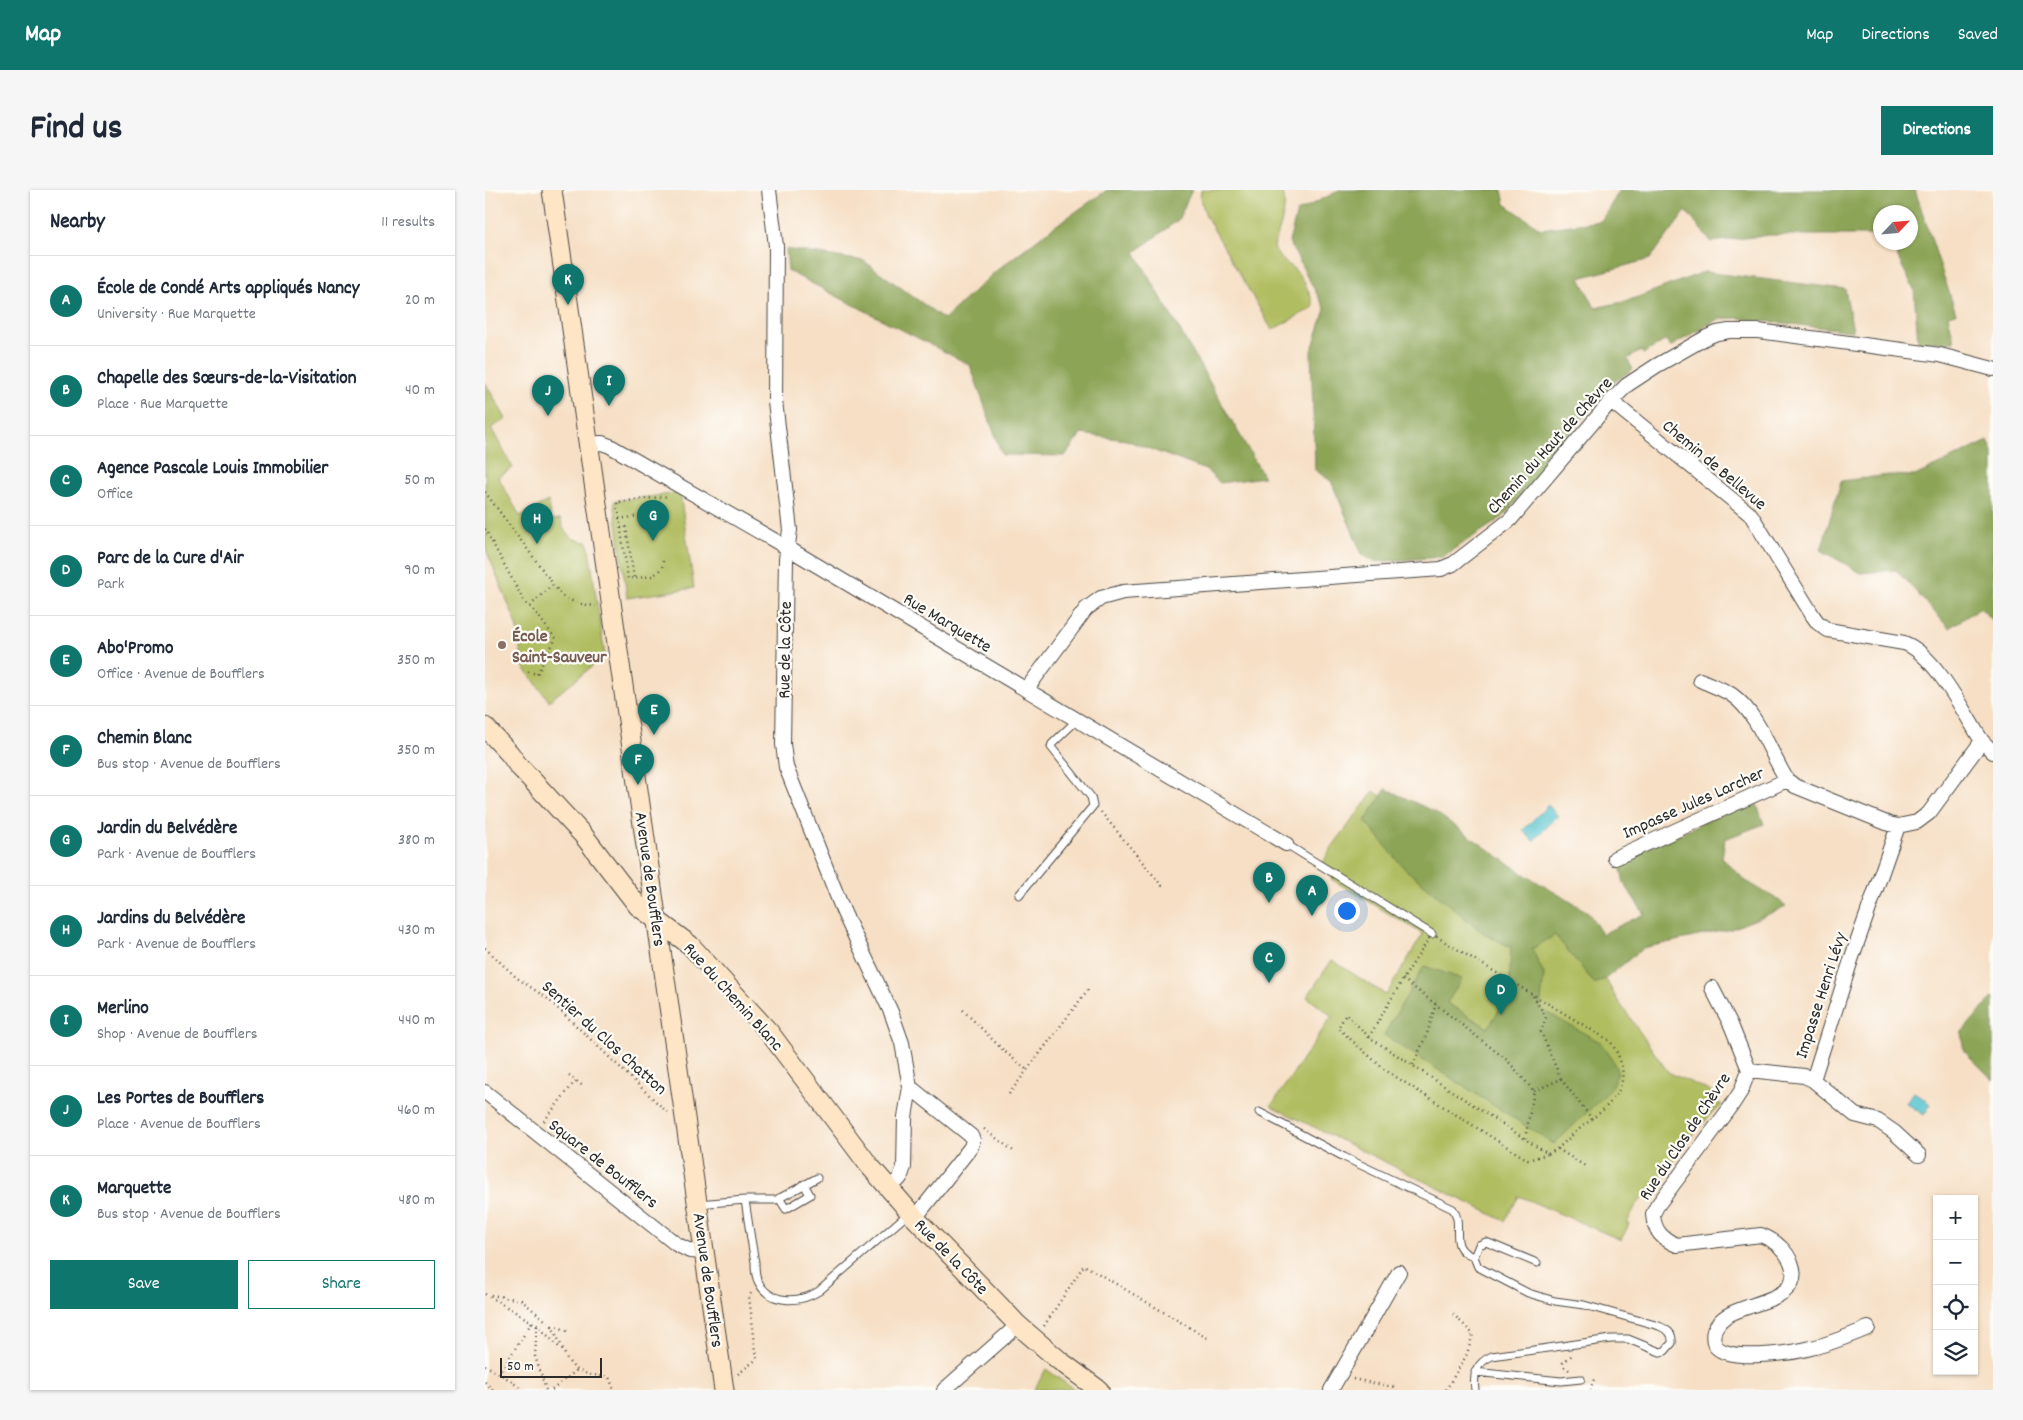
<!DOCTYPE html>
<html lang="en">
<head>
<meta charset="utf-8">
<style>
	body { margin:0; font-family:Dekko,sans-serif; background:#f6f6f7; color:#1f2937 }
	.controls { position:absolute; right:15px; bottom:15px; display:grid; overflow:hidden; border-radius:0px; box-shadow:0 1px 4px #0004 }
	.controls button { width:45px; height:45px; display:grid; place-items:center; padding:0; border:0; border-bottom:1px solid #e0e1e3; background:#fff; color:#1f2937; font:25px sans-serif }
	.compass { position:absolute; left:1388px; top:15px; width:45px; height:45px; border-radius:50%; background:#fff; box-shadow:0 1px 4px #0004; rotate:64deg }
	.scale { position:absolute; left:15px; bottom:12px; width:102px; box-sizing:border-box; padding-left:5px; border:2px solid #2b2b2b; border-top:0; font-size:14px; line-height:18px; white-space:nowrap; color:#2b2b2b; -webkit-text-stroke:4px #fdfcf7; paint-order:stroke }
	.you { position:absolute; left:861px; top:720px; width:18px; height:18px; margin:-12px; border:4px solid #fff; border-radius:50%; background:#1a73e8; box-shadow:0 0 0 8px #1a73e833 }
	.badge { display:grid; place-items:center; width:32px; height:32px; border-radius:50%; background:#0f766e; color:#fff; font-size:16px; font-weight:700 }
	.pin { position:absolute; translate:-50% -41px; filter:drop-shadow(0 1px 2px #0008) }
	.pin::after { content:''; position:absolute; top:26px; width:18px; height:15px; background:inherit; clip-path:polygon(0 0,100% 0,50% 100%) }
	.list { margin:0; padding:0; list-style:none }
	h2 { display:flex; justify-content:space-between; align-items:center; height:65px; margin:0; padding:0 20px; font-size:21px }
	h2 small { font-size:16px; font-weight:400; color:#747a83 }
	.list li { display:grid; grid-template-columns:32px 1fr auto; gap:15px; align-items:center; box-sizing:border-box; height:90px; padding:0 20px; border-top:1px solid #e0e1e3 }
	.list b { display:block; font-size:19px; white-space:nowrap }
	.list p { margin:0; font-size:16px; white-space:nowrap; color:#747a83 }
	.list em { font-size:16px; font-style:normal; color:#747a83 }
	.actions { display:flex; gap:10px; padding:15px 20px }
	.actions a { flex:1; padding:11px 0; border:1px solid #0f766e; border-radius:0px; text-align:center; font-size:18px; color:#0f766e }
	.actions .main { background:#0f766e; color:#fff }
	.icon { flex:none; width:28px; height:28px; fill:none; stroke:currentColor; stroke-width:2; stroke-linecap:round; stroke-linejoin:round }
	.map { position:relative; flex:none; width:1508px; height:1200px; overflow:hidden; border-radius:0px }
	header { display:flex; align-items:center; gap:30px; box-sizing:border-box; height:70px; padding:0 25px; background:#0f766e; color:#fff }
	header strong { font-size:24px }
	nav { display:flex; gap:28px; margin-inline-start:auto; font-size:18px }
	.intro { display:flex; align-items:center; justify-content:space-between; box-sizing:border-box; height:120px; padding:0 30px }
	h1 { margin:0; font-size:35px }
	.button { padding:12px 22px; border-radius:0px; background:#0f766e; color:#fff; font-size:18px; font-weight:700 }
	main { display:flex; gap:30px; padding:0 30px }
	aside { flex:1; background:#fff; border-radius:0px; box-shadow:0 1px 4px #0004 }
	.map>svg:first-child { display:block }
	.green { fill:#b0bd60; stroke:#6e7446 }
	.forest { fill:#8ca456; stroke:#5c6840 }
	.water { fill:#57c4cf; stroke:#41787d }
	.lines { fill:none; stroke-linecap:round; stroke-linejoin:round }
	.lane-casing { stroke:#494642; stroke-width:9 }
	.street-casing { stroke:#494642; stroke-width:16 }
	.secondary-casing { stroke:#494642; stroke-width:21 }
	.path { stroke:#494642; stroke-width:2.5; stroke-dasharray:1 4; stroke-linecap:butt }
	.lane { stroke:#fff; stroke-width:7 }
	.street { stroke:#fff; stroke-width:14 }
	.secondary { stroke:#fee5c5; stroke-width:19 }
	.education-dot { fill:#8d6e63; stroke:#fdfcf7; stroke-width:2 }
	.labels { text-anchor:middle; stroke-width:4.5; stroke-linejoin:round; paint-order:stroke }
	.street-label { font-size:18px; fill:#2b2b2b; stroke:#fdfcf7 }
	.education-label { font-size:18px; font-weight:bold; fill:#785e54; stroke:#fdfcf7; text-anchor:start }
</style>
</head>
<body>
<header>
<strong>Map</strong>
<nav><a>Map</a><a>Directions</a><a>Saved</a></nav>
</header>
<div class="intro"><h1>Find us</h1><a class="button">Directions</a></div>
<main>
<aside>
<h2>Nearby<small>11 results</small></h2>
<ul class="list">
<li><span class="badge">A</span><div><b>École de Condé Arts appliqués Nancy</b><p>University · Rue Marquette</p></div><em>20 m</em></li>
<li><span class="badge">B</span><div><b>Chapelle des Sœurs-de-la-Visitation</b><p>Place · Rue Marquette</p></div><em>40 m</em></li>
<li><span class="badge">C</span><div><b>Agence Pascale Louis Immobilier</b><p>Office</p></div><em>50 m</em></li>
<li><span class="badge">D</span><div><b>Parc de la Cure d'Air</b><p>Park</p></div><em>90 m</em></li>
<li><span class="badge">E</span><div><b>Abo'Promo</b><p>Office · Avenue de Boufflers</p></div><em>350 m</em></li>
<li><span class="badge">F</span><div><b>Chemin Blanc</b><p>Bus stop · Avenue de Boufflers</p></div><em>350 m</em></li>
<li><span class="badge">G</span><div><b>Jardin du Belvédère</b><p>Park · Avenue de Boufflers</p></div><em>380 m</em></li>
<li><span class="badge">H</span><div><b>Jardins du Belvédère</b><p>Park · Avenue de Boufflers</p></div><em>430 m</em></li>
<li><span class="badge">I</span><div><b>Merlino</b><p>Shop · Avenue de Boufflers</p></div><em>440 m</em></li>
<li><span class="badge">J</span><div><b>Les Portes de Boufflers</b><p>Place · Avenue de Boufflers</p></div><em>460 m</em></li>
<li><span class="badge">K</span><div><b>Marquette</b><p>Bus stop · Avenue de Boufflers</p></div><em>480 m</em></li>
</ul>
<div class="actions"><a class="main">Save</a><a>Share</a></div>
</aside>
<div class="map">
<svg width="1508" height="1200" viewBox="0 0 1508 1200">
	<rect width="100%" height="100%" fill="#fdfcf7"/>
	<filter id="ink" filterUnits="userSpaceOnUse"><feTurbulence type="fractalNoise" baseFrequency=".02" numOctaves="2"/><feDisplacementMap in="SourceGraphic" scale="10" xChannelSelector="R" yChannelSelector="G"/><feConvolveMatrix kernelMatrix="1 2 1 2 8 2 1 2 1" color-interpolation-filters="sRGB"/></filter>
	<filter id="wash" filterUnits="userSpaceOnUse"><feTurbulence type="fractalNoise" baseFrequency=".0096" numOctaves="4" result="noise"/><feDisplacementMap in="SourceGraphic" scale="20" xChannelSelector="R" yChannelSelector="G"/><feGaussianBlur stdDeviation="1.12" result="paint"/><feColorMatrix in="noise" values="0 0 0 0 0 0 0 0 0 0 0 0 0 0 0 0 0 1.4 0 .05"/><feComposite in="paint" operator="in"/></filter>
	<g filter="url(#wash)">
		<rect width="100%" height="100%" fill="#f6dfc5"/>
		<path class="green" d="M716,0H797C804,17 794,39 789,56C792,69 802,72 810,80C819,89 826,105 829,117L787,140L721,26L715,8Z
			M0,192L21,229L6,238L28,278L13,287L35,326L63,311L66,330L76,329C78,344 87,351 103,352L120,466L64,511L37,475L32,435L0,357Z
			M195,303L209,398L142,408L129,311Z
			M889,601L932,632L1091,734L1131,808L1183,882L1229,903L1226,908L1237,915L1231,921L1229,920L1150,1017L1142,1033L1144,1034L1136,1050L1034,1006L1020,1031L786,916L847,826L822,807L847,770L901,805L938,744L846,689L847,686L835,678L847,657Z
			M561,1179L590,1200H549Z"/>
		<path class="forest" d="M622,0H707L693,30L650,62L779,287L735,293L721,280L641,250L596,244L580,266L517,265L485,175L303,81L301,59L379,71L459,129L512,80L563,41Z
			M855,0H1017L1020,14L1056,39L1116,31L1135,0H1430L1471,123L1463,125L1469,152H1433L1429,99L1405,53L1426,52V22H1396L1395,45H1284L1226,52L1201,21L1165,69L1095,88L1110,118L1142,111L1219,82L1360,99L1368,141L1251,128L1233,129L1185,157L1181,150L1158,164L1156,161L1142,169L1148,179L1125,195L1018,327L957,367L889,372L877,364L846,291L830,280L826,163L840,119L804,52L812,22Z
			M1503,251L1508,262V431L1495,418L1464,438L1411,380L1376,383L1336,360L1356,291L1404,285L1430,286Z
			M901,599L950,622L1037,683L1103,722L1117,744L1159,724L1139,693L1134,671L1270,609L1279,634L1240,649L1237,668L1261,691L1295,711L1301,717L1246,739L1158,758L1120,789L1110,794L1070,745L1047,759L1059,784L1055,819L1115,852L1126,867L1133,883L1124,901L1069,954L899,845L939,776L977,789L962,813L1003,838L1024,804L1026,757L1001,745L920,679L880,631Z
			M1508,807V890L1479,861L1476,843Z"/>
		<path class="water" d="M1063,615L1073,626L1048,651L1038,640Z
			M1429,902L1446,914L1439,925L1421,913Z"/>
	</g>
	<g filter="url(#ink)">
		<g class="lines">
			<g class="lane-casing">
				<path id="lane" d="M801,654L947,744
					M534,705L608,616L606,607L566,557L567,554L592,530
					M774,922L859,967L968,1019C980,1036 961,1058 989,1067
					M294,1008L301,1019L325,1005L319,994
					M260,1010C263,1030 266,1051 270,1072C270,1077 270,1086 273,1091C284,1115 315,1113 334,1101L424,1023
					M213,1014L260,1010H291L332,988
					M990,1182L1076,1191L1096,1189
					M990,1200C988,1184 991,1173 1007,1166L1126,1149H1143L1175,1162L1180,1161L1187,1153C1188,1143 1183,1140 1174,1136L1099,1115L1070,1111L1043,1103L993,1077L989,1067L994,1055L1001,1052L1052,1073"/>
			</g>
			<g class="street-casing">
				<path id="street" d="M284,0L291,56L290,211L305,340L301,369L298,554L301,577L359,723L406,822L417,853L425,897L420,927L419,977L415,988L404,999
					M1126,211L1266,325L1328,426L1333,433L1343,440L1419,453C1450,464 1479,523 1497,551L1508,562
					M103,254L117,253L125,256L301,357L801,654
					M1215,490C1226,495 1238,499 1247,505C1273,523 1286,565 1302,590L1310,596L1404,634L1413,636L1432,632L1444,623L1497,551
					M541,500L601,419L616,408L638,402L956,379L968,374L1025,330L1126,211L1142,195L1171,176L1222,147L1232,143L1244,141H1273L1455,165L1508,179
					M1130,668L1302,590
					M1227,798L1246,835L1264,880L1256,901L1245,918L1172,1016L1168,1024C1169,1041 1177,1049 1192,1055L1276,1045C1289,1050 1300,1059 1306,1072C1323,1116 1248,1110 1233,1134C1228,1140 1227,1147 1230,1155C1240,1173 1308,1163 1326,1158C1345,1154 1364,1146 1383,1138
					M1264,880L1319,886L1328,890L1370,925L1393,931L1409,942L1434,965
					M1328,890L1366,770L1413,636
					M425,897L486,946L488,950L486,957L430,1028
					M0,902L191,1054L205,1061L220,1062
					M459,1200L533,1135
					M846,1200L914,1082"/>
			</g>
			<g class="secondary-casing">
				<path id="secondary" d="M67,0L239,1200
					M0,537L25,564L32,574L99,646L153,716L205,755L284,842L383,974L430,1028L533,1135L575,1171L614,1200"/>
			</g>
			<path class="path" d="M0,302L77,406C89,413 98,415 111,416
				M134,329L154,326
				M136,338L141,337L149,388
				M0,339L40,413C53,421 60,438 71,448L52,484L40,481
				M178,371L177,378L168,386L143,389L132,312L184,306
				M45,416L67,395
				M616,622L678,697
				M947,744L1125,851C1155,895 1126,914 1093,940C1083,948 1076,958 1063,964L884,847L918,789Z
				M0,758L32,788L63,809L182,922
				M918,789L1022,870L1049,901L1040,949
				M1048,806L1061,827L1056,842L1076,889L1049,901
				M478,820L519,861L542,880
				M884,847L861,824L853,838L900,880L1043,970L1063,964
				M928,875L943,841L951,813
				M84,885L99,897
				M1076,889L1107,929
				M524,904L605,797
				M59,931L91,890
				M499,939L531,963
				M1073,959L1100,976
				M0,1104L52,1135L79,1162C88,1185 103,1184 124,1187L129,1200
				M6,1105L36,1110L67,1136L78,1159
				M52,1136L50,1166L61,1200
				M67,1136L74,1137L84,1142
				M559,1136L599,1075L724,1149
				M0,1175L25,1190L37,1200
				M1084,1180L1078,1176V1173L1087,1165
				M14,1184L47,1132
				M253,1184L272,1169L264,1107L268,1100
				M868,1189L908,1197L905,1200
				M0,1192L8,1200
				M67,1200L92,1180
				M961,1200L982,1164L988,1144L968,1124
				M1105,1200L1109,1189H1106"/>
			<use href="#lane" class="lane"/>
			<use href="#street" class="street"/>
			<use href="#secondary" class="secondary"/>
		</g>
	</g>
	<circle class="education-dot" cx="17" cy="455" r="5"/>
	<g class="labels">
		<g class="street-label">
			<text transform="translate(1064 255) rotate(-48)" y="6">Chemin du Haut de Chèvre</text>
			<text transform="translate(1230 274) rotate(40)" y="6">Chemin de Bellevue</text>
			<text transform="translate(463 432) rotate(31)" y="6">Rue Marquette</text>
			<text transform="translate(299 460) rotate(-89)" y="6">Rue de la Côte</text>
			<text transform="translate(1208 612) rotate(-24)" y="6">Impasse Jules Larcher</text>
			<text transform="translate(166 689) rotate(82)" y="6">Avenue de Boufflers</text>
			<text transform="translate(1335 805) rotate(-72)" y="6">Impasse Henri Lévy</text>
			<text transform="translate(249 806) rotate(48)" y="6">Rue du Chemin Blanc</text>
			<text transform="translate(120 847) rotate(42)" y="6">Sentier du Clos Chatton</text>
			<text transform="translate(1199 946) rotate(-56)" y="6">Rue du Clos de Chèvre</text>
			<text transform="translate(119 973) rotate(38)" y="6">Square de Boufflers</text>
			<text transform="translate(467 1066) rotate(46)" y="6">Rue de la Côte</text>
			<text transform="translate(224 1090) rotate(82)" y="6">Avenue de Boufflers</text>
		</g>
		<g class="education-label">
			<text x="27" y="451">École<tspan x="27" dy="21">Saint-Sauveur</tspan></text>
		</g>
	</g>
</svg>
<div class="controls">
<button>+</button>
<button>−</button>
<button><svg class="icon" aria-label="locate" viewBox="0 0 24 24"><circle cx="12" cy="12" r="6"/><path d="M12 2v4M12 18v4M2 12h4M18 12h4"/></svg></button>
<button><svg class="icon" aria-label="layers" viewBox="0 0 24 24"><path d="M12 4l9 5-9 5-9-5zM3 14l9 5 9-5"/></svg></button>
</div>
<svg class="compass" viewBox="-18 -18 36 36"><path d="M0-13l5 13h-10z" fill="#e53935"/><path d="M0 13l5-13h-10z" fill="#747a83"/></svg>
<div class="scale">50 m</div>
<div class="you"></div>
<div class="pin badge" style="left:827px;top:726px">A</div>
<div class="pin badge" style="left:784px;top:713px">B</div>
<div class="pin badge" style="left:784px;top:793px">C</div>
<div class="pin badge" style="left:1016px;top:825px">D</div>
<div class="pin badge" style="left:169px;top:545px">E</div>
<div class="pin badge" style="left:153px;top:595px">F</div>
<div class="pin badge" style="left:168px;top:351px">G</div>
<div class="pin badge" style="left:52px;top:354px">H</div>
<div class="pin badge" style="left:124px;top:216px">I</div>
<div class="pin badge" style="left:63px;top:226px">J</div>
<div class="pin badge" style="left:83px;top:115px">K</div>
</div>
</main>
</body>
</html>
